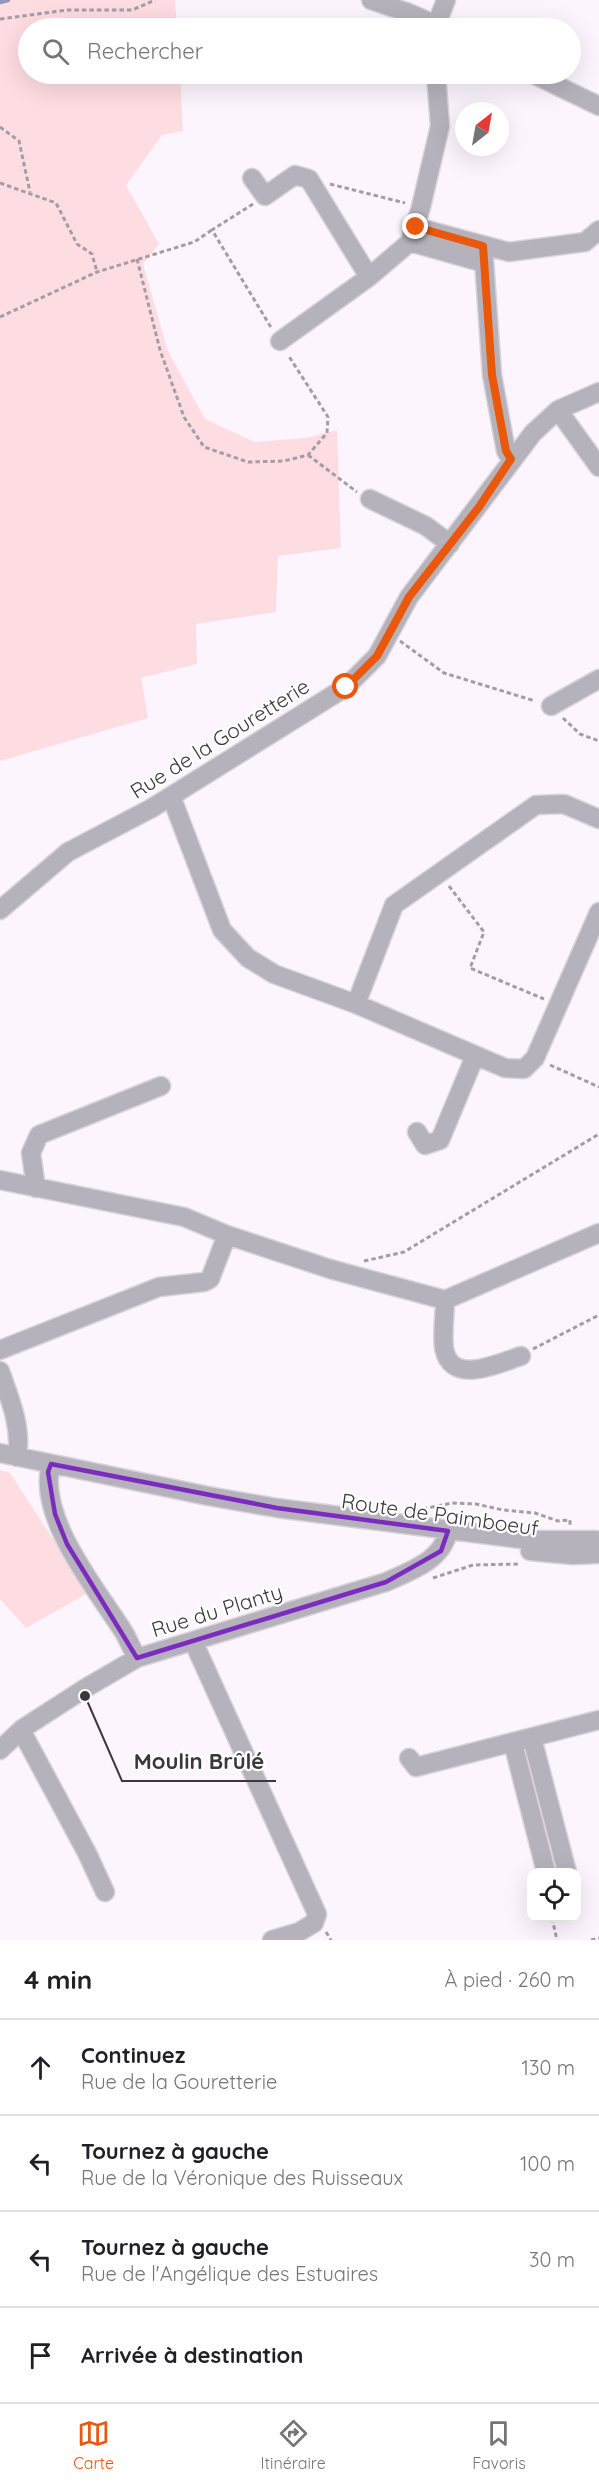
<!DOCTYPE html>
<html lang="fr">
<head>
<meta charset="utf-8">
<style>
	body { margin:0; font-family:Quicksand,sans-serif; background:#f2f2f2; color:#202124 }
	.controls { position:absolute; right:18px; bottom:18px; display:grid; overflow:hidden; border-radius:12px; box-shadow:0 6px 24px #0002 }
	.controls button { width:54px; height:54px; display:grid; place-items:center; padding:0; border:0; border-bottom:2px solid #e0e0e0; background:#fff; color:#202124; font:30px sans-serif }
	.compass { position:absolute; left:455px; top:102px; width:54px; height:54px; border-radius:50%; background:#fff; box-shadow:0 6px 24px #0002; rotate:31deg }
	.stop { position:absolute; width:18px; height:18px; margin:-14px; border:4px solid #ea580c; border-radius:50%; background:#fff }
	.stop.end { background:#ea580c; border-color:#fff; box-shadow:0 2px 6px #0008 }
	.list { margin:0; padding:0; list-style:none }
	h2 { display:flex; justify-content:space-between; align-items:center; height:78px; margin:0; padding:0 24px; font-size:26px }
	h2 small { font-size:20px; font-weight:400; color:#757577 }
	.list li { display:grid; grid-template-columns:39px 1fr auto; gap:18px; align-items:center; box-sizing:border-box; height:96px; padding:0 24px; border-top:2px solid #e0e0e0 }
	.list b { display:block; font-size:22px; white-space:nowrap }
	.list p { margin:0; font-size:20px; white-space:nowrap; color:#757577 }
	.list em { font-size:20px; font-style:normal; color:#757577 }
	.icon { flex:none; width:33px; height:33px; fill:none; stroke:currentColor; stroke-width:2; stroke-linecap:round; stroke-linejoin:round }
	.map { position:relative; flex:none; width:599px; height:1940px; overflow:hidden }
	.search { position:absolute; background:#fff; box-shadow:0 6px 24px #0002; left:18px; right:18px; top:18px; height:66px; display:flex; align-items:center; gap:15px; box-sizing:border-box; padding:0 21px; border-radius:33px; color:#757577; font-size:22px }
	.sheet { height:462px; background:#fff }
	nav { display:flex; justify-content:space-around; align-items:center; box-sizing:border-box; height:84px; border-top:2px solid #e0e0e0; background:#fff; font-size:16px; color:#757577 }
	nav a { display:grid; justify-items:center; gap:3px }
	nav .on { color:#ea580c }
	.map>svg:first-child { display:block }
	.green { fill:#fedde2 }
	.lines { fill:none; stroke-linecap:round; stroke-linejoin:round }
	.stream { stroke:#9296bd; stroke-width:4.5 }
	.minor-casing { stroke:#d9d3da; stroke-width:21 }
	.path { stroke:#a39da4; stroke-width:3; stroke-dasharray:4.5 3; stroke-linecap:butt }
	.minor { stroke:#b5b2bc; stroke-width:18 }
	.route { stroke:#ea580c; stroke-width:8 }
	.marked { fill:none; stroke:#7b2cbf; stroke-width:4.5; stroke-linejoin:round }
	.labels { text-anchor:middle; stroke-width:4.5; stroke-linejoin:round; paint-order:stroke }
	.street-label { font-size:21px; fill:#3c363d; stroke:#fff }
	.leader { fill:none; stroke:#3c363d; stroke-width:2 }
	.callout-dot { fill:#3c363d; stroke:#fff; stroke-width:2 }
	.callout-label { font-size:22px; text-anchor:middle; font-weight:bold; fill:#3c363d; stroke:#fff; stroke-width:4.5; stroke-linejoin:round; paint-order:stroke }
</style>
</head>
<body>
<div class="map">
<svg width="599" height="1940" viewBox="0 0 599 1940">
	<rect width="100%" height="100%" fill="#fcf5fd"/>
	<path class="green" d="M0,0H175L177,28H28V74H180L183,131L162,135L126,185L159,244L143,264L168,351L205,419L255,442L306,438L337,430L341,548L278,556L276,612L196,624L197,664L141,678L148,718L0,761Z
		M0,1470L10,1473L88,1593L26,1628L0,1599Z"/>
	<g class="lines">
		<path class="stream" d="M0,2L8,0"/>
		<g class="minor-casing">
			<path id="minor" d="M371,0L409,13L443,28
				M435,28L446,0
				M533,74L599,106
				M252,178L265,196L295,175L309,179L369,277
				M416,227L509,252L585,242L599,230
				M410,242L484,263
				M483,246L492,375L506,451L511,459
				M280,341L369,277L410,242L421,207L440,126L436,74
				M558,410L599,467
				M370,499L426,526L450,544
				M551,706L599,679
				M171,796L222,930L248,958L274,974L356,1004L505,1068L524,1069L535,1058L599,912
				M0,910L68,852L152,808L346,687L377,656L409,597L533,433L558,410L599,392
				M356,1004L394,905L536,805L564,804L599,819
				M417,1132L425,1145L440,1140L475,1056
				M0,1180L184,1217L227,1235L330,1269L445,1300L599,1233
				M36,1188L31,1153L39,1135L161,1086
				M445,1300C445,1316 442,1333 444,1348C451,1387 499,1363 521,1356
				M0,1350L159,1287L204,1282L210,1279L227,1235
				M0,1371C10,1399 22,1427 17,1457
				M0,1453L208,1496L277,1508L528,1540H596
				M51,1464C36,1517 98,1591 125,1634C129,1642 133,1651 137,1658
				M530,1551L572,1555L598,1554
				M193,1641L317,1914L314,1923L299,1932L272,1940
				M21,1730L87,1853L105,1892
				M532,1738L567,1872
				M513,1743L546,1872
				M0,1750L22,1729L84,1689L137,1658L386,1582C411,1571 443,1560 448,1531
				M409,1758L416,1767L599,1720"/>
		</g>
		<path class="path" d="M0,19L67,10H132L155,0
			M0,127L19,141L30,192
			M0,183L56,203L77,244L92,254L97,272
			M330,184L405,203
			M253,204L212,230L272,329
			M137,259L160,350L184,417L204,447L248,462L284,461L308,455L327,433L328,417L288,355
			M0,317L97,272L194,242L212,230
			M308,455L357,492
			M400,641L444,673L535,701
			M563,718L580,734L599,741
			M449,886L484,932L470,968L544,999
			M550,1065L599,1087
			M364,1261L404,1252L599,1134
			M533,1349L599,1315
			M423,1509L452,1503L476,1504L503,1510L535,1513L558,1521L570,1520V1525
			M433,1578L473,1565L520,1564
			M552,1918L557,1940
			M326,1932L331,1940
			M591,1940L599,1938"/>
		<use href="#minor" class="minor"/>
	</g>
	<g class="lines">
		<path class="route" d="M346,687L377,656L409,597L479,507L511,459L506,451L492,375L483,246L416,227"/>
	</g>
	<path class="marked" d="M51,1464L277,1508L448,1531L441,1551L386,1582L137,1658L67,1544L55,1514L48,1472Z"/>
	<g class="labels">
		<g class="street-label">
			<text transform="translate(220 739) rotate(-32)" y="7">Rue de la Gouretterie</text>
			<text transform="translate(440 1515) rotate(8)" y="7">Route de Paimboeuf</text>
			<text transform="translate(217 1611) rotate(-17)" y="7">Rue du Planty</text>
		</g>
	</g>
	<path class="leader" d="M85 1696L122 1781H276"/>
	<circle class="callout-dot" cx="85" cy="1696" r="6"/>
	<g class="callout-label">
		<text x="199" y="1769">Moulin Brûlé</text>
	</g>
</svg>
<div class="controls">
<button><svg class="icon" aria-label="locate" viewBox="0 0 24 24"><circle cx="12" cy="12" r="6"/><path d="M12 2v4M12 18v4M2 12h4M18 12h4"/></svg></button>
</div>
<svg class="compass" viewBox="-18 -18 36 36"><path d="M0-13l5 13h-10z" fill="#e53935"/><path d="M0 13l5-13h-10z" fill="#757577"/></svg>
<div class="stop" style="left:346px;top:687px"></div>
<div class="stop end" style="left:416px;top:227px"></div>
<div class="search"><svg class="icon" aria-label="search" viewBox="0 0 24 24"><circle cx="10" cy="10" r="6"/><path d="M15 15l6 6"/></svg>Rechercher</div>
</div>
<section class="sheet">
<h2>4 min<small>À pied · 260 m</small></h2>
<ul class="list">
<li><svg class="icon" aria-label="ahead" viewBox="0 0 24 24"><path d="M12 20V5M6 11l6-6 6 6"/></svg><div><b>Continuez</b><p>Rue de la Gouretterie</p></div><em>130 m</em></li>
<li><svg class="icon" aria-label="left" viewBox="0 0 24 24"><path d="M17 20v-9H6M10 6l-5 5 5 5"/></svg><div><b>Tournez à gauche</b><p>Rue de la Véronique des Ruisseaux</p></div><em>100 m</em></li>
<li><svg class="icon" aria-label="left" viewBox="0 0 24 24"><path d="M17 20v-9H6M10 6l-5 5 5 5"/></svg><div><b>Tournez à gauche</b><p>Rue de l'Angélique des Estuaires</p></div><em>30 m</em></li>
<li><svg class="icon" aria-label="arrive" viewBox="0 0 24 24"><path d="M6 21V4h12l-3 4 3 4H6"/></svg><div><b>Arrivée à destination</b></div></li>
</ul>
</section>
<nav>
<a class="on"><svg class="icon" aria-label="map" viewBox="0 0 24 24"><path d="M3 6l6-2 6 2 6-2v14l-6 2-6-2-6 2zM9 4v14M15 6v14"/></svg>Carte</a>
<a><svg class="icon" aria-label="directions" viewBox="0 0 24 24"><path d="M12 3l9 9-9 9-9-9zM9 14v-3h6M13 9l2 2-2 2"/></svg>Itinéraire</a>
<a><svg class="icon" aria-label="saved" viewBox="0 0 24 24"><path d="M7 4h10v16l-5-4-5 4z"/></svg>Favoris</a>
</nav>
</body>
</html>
